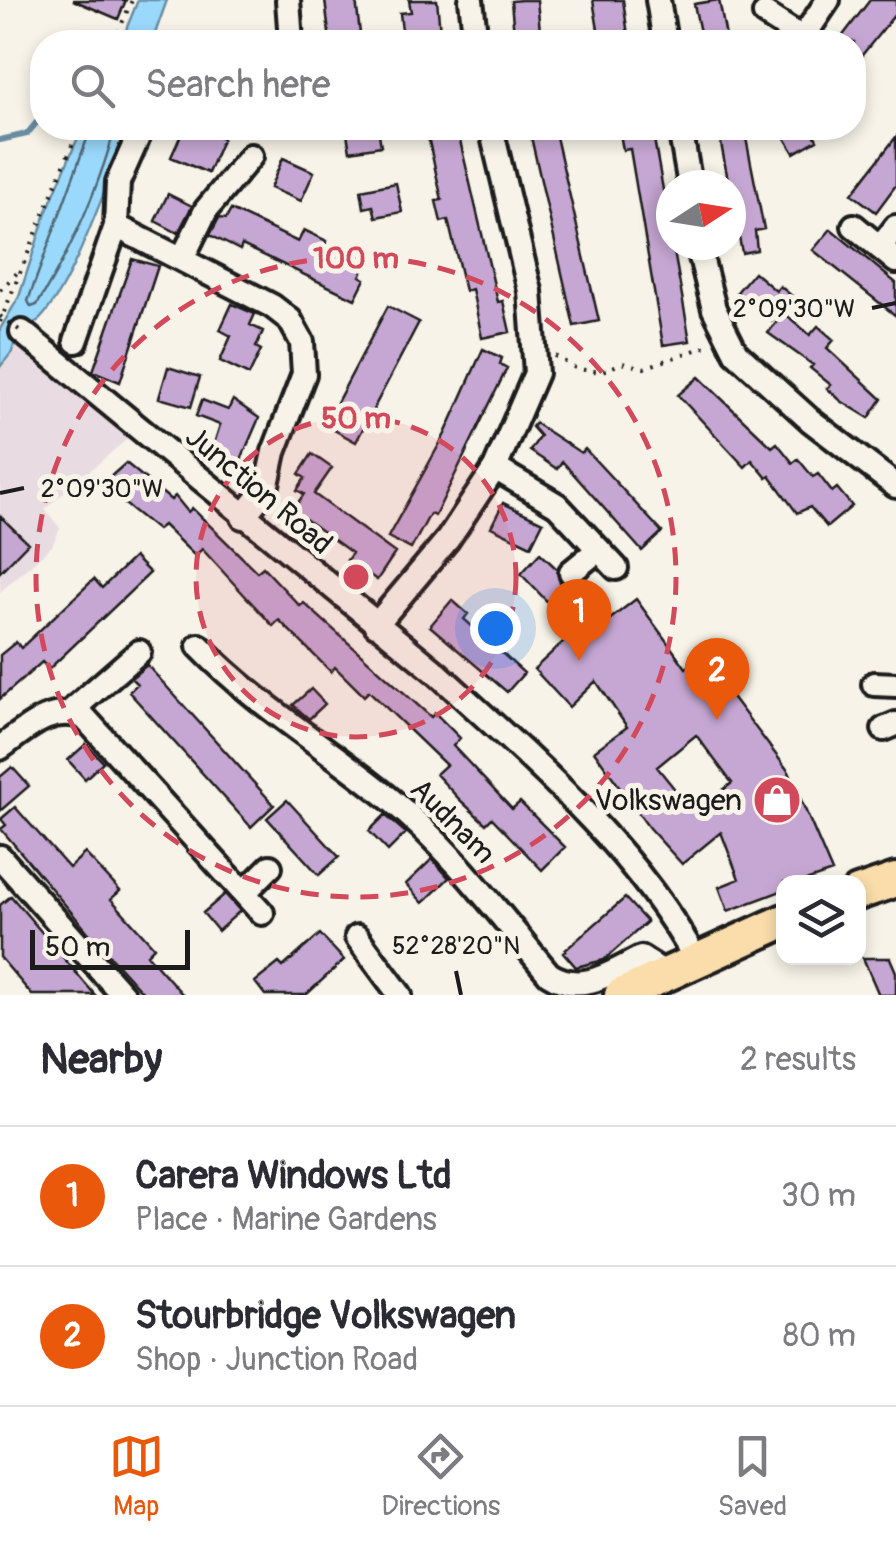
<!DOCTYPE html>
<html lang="en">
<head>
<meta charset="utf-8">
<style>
	body { margin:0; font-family:Pangolin,sans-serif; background:#f7f7f7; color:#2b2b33 }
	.controls { position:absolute; right:30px; bottom:30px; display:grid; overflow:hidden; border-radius:20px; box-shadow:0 5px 15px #0003 }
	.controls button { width:90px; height:90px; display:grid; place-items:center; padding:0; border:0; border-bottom:2px solid #e1e1e2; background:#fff; color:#2b2b33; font:50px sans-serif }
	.compass { position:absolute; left:656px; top:170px; width:90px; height:90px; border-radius:50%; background:#fff; box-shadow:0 5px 15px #0003; rotate:78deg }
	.scale { position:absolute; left:30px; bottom:25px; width:160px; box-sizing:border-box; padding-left:10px; border:5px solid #1c1c1c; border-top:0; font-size:28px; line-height:35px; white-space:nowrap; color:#1c1c1c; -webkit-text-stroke:8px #f7f3e8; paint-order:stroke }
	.you { position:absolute; left:495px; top:628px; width:35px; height:35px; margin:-25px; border:8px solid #fff; border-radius:50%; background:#1a73e8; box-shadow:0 0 0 15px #1a73e833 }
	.badge { display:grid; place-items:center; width:65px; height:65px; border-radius:50%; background:#ea580c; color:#fff; font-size:32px; font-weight:700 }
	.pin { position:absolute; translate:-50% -82px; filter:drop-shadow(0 2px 5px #0008) }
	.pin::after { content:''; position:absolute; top:52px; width:35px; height:30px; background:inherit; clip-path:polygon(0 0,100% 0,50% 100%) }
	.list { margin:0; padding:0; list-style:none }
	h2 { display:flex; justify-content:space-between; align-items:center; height:130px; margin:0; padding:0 40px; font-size:42px }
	h2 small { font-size:32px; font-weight:400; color:#7c7c81 }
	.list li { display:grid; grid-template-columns:65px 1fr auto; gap:30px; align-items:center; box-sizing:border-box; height:140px; padding:0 40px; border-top:2px solid #e1e1e2 }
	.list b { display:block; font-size:38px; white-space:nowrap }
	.list p { margin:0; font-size:32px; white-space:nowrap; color:#7c7c81 }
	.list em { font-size:32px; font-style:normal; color:#7c7c81 }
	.icon { flex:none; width:55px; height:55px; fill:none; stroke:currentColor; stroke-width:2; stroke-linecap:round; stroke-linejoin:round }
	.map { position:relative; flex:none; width:896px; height:995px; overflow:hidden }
	.search { position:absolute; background:#fff; box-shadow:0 5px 15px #0003; left:30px; right:30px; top:30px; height:110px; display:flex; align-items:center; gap:25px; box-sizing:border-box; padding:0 35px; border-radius:40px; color:#7c7c81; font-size:38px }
	.sheet { height:410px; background:#fff }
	nav { display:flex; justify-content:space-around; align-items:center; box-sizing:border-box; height:140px; border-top:2px solid #e1e1e2; background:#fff; font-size:28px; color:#7c7c81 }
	nav a { display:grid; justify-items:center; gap:5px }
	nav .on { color:#ea580c }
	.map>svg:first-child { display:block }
	.built { fill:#e8dce2 }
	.water { fill:#9bd9fc; stroke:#688da2; stroke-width:2.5 }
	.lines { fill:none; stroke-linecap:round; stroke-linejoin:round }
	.shore { stroke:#4f6876; stroke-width:2.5 }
	.stream { stroke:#688da2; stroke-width:6 }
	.building { fill:#c6a7d3; stroke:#1c1c1c; stroke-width:2.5; fill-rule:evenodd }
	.minor-casing { stroke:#1c1c1c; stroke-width:30 }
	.highway-casing { stroke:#1c1c1c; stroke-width:40 }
	.path { stroke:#1c1c1c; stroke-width:4; stroke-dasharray:2.5 8; stroke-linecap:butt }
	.minor { stroke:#f7f3e8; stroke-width:22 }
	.highway { stroke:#fbddab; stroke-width:32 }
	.path-bridge { stroke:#1c1c1c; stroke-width:4; stroke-dasharray:2.5 8; stroke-linecap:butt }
	.ticks { fill:none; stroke:#1c1c1c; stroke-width:4 }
	.ring { fill:none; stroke:#d1495b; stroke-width:5; stroke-dasharray:18 12 }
	.labels { text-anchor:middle; stroke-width:10; stroke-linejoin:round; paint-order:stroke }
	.street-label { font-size:30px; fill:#1c1c1c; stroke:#f7f3e8 }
	.poi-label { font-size:30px; fill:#1c1c1c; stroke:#f7f3e8; text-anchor:end }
	.ticks-label { font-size:25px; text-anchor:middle; fill:#1c1c1c; stroke:#f7f3e8; stroke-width:10; stroke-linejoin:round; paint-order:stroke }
	.centre { fill:#d1495b; stroke:#f7f3e8; stroke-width:5 }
	.ring-label { font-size:30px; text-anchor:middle; font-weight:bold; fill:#d1495b; stroke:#f7f3e8; stroke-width:10; stroke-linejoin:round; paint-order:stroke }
</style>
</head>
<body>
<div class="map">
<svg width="896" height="995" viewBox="0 0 896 995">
	<rect width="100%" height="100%" fill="#f7f3e8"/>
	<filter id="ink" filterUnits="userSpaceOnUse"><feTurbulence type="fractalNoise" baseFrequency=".01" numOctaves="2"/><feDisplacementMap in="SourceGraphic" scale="20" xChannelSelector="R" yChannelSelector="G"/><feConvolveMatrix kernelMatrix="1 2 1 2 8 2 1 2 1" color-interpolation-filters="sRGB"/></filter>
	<g filter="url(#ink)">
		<path class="built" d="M16,336L133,434L45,509L60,528L52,546L0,592V367L12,352Z"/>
		<path class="water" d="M138,0H167L152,42H121Z
			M82,128H126C113,172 71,289 39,320C34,324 25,327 18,330L12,352L0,367V329L19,297L46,213Z"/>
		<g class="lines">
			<path class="shore" d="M91,128L28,301L31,307L37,305C71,250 98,190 115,128"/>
			<path class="stream" d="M0,140L27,134L42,116"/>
		</g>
		<path class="building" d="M73,0H126L118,19Z
			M325,0H356L361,42H330Z
			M409,0H437L441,42H413L411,30L402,31L400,13L411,12Z
			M521,0H537L540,31L514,34L511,1Z
			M593,0H623L629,42H600Z
			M719,0L727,42H702L694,4Z
			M870,0H896V13L854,65V42H838Z
			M184,128H200L223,138L208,173L171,157Z
			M346,128H378L381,146L350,151Z
			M426,128H457L498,302L503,301L510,332L482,338L472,289L465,291L448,220L441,222L436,201L442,200Z
			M529,128H554L599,321L574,326Z
			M619,128H652L690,341L663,345L630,149L623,150Z
			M718,128H744L764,229L755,231L757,250L742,253Z
			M779,128H811L817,140L794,153Z
			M896,137V185L876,212L852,194Z
			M283,158L314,172L301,201L270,188Z
			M396,183L402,212L376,217L373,206L364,208L361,190Z
			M168,194L192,206L178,233L155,221Z
			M231,210L298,242L304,230L327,241L323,250L363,270L360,276L365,279L355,299L242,245L240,250L210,235L219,218L226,219Z
			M831,229L896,283V316L813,250Z
			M132,259L158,266L120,382L93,371Z
			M754,272L776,291L780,286L793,297L772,321L737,292Z
			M232,304L255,314L250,325L263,331L256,347L261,350L249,375L220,361L231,336L220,330Z
			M388,306L419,322L356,442L325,425Z
			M784,313L810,335L818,326L834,340L827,348L882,399L869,418L841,401L827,388L831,385L810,368L813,365L768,333Z
			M483,349L502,358L500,364L507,368L435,516L430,514L411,549L388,537L445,434Z
			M168,367L200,377L191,407L159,398Z
			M699,377L772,447L777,443L793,463L798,459L813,477L818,474L832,492L837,488L852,506L827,527L810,507L797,513L770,476L767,478L752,460L745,467L678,395Z
			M202,400L228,410L233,400L259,418L237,469L210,456L220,425L196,416Z
			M535,423L581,453L585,449L662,532L642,551L562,461L557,469L530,451L540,436L532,427Z
			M312,454L332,468L314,494L395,553L377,580L347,560L352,553L293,510L304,494L297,490L305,478L299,474Z
			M126,463L171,500L175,496L188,512L192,508L257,572L263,567L300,606L304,603L431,717L435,713L460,738L453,746L512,809L520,802L565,847L542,870L492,818L486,824L460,800L436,774L446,765L369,691L364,696L335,667L331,672L279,620L273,626L202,549L195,556L163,525L157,530L115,496L111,499L100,486Z
			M503,503L543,522L531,546L491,527Z
			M0,516L28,543L0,572Z
			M540,553L557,569L560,582L605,623L636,599L686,668L702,657L789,772L832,872L803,882H784V890L728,911L719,887L739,879L721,832L682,864L649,828L594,751L627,727L596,681L569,707L534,669L575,631L521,574ZM696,735L732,783L694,813L657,767Z
			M134,557L150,573L49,669L42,662L0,699V655L16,642L21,648L94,579L102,588Z
			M452,600L468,614L464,619L524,673L507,692L430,626Z
			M147,665L274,805L251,827L129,692L137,684L131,678Z
			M311,689L325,704L309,719L293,705Z
			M86,744L103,762L85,779L68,760Z
			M12,767L29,786L0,811V777Z
			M287,800L339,857L319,875L267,818Z
			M15,807L69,868L85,853L120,891L111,899L154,947L147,954L183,995H145L88,932L1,829L6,825L1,819Z
			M385,815L406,833L388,851L369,831Z
			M432,859L449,878L423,903L406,884Z
			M225,894L240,911L218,931L203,913Z
			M11,896L95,995H32L0,957V905Z
			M625,898L647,922L604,960L576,967L563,952Z
			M320,934L344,960L306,995H265L255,982L279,963L283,967Z
			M863,958H890L896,972V995H879Z"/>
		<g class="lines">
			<g class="minor-casing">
				<path id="minor" d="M288,0L291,42
					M471,0L476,42
					M658,0L665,42
					M765,14L802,38
					M800,42L828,0
					M680,128L690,185
					M116,226L272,306L290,320L302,342L304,374L274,452L266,489L243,517
					M854,226L896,261
					M698,245L714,309L736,353L810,420L896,486
					M880,248L896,227
					M183,257L206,210L251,156
					M22,332L438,674C532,760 635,847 696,960
					M76,341L116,226L118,182L142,128
					M495,468L557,505L616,568
					M571,572L598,550
					M376,625L448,539L495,468L536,373L530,291L491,128
					M199,646C256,705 327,747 390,799C451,849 499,914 549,974C581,995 610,973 641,958L663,972
					M874,684L896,685
					M70,712L139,652
					M884,729L896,724
					M0,748C27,729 49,705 84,717L262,913
					M0,857L123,995
					M244,893L270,867
					M357,937L400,995"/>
			</g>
			<g class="highway-casing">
				<path id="highway" d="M858,893L896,880
					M621,995L784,921"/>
			</g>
			<path class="path" d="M114,42L132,0
				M0,290L18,272
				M0,322L79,128
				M555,356L577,369L601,372L622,363L644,368L710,345"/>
			<use href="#minor" class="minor"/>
			<use href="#highway" class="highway"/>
			<path class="path-bridge" d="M0,316L22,332"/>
		</g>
	</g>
	<path class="ticks" d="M872,308L896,303M0,493L24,488M456,971L461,995"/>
	<circle cx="356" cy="577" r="160" fill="#d1495b" fill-opacity=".12"/>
	<g class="ring">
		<circle cx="356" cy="577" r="160"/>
		<circle cx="356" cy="577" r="320"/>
	</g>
	<defs>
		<g id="shop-disc" transform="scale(2.5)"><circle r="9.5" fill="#d1495b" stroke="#f7f3e8"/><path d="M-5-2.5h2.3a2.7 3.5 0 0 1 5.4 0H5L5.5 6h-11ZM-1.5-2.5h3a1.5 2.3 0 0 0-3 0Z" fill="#fff"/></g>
	</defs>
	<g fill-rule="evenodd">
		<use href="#shop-disc" x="777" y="800"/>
	</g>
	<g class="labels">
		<g class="street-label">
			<text transform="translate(259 490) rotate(40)" y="10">Junction Road</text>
			<text transform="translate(453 821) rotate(45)" y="10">Audnam</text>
		</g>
		<g class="poi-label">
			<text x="742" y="810">Volkswagen</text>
		</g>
	</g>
	<g class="ticks-label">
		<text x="794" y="317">2°09'30"W</text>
		<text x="102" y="497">2°09'30"W</text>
		<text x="456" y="954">52°28'20"N</text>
	</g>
	<circle cx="356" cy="577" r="15" class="centre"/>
	<g class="ring-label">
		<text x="356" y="268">100 m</text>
		<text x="356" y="428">50 m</text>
	</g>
</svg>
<div class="controls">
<button><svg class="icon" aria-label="layers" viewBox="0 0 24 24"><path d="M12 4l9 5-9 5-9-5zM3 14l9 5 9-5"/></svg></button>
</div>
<svg class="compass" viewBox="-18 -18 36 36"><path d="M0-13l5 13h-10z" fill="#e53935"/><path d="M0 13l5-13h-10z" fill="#7c7c81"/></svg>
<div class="scale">50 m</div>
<div class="you"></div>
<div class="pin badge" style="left:579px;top:661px">1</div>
<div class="pin badge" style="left:717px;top:720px">2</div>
<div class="search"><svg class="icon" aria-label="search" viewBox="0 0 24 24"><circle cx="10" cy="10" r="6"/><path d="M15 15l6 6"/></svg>Search here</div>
</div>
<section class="sheet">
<h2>Nearby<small>2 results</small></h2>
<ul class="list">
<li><span class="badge">1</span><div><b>Carera Windows Ltd</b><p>Place · Marine Gardens</p></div><em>30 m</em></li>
<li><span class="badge">2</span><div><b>Stourbridge Volkswagen</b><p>Shop · Junction Road</p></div><em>80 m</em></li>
</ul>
</section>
<nav>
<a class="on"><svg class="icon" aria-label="map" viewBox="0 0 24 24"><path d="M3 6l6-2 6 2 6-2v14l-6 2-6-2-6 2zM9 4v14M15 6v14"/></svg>Map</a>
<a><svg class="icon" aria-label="directions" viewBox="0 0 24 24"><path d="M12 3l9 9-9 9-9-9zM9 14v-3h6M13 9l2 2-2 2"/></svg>Directions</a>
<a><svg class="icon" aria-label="saved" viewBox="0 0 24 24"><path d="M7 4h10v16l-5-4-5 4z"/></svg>Saved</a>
</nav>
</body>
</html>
